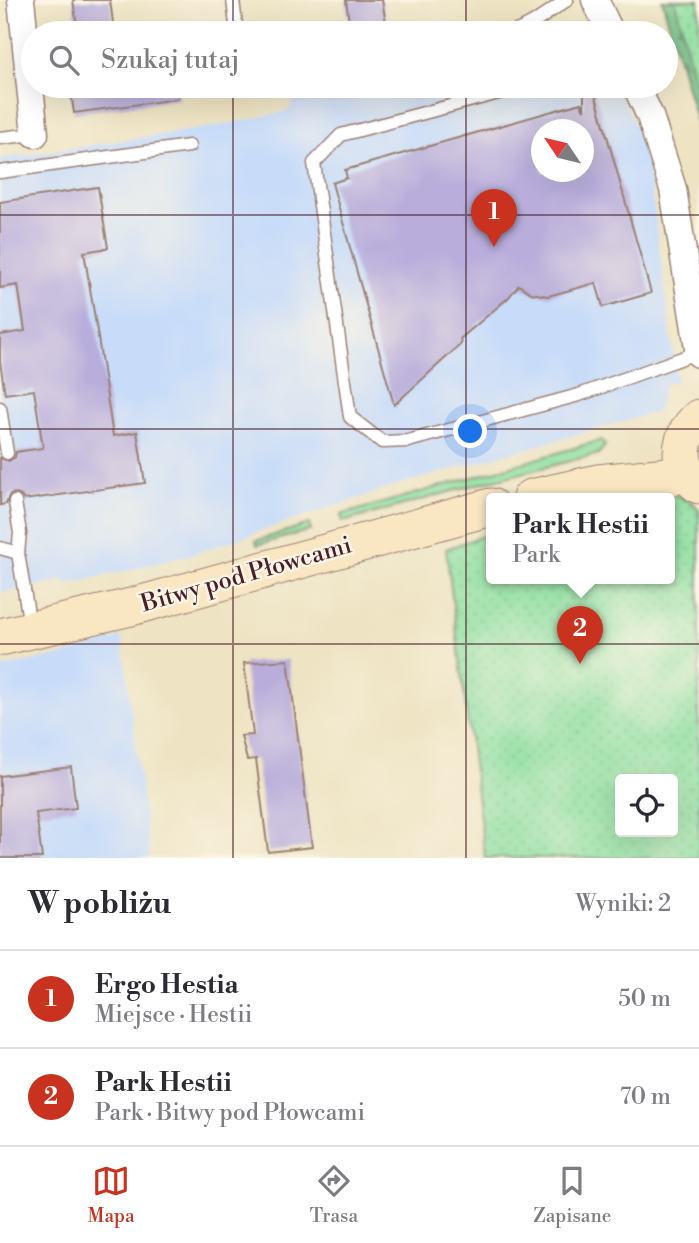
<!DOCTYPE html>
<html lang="pl">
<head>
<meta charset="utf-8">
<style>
	body { margin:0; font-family:"Libre Bodoni",serif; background:#f7f7f7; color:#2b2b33 }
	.controls { position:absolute; right:21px; bottom:21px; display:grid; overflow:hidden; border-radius:7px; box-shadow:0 7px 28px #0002 }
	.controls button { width:63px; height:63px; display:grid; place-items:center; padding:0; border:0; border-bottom:2px solid #e1e1e2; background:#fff; color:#2b2b33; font:35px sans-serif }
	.compass { position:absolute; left:531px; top:119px; width:63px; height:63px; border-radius:50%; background:#fff; box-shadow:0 7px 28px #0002; rotate:305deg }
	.you { position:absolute; left:471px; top:432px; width:24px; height:24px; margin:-18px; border:5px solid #fff; border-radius:50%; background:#1a73e8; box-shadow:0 0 0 10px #1a73e833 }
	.badge { display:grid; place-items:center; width:46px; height:46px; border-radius:50%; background:#c8321e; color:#fff; font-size:23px; font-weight:700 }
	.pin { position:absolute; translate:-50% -58px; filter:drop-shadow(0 2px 4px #0008) }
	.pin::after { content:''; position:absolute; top:37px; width:24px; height:21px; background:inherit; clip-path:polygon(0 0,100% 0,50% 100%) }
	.popup { position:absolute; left:486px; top:493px; width:189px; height:91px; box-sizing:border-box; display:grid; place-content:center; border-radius:7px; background:#fff; filter:drop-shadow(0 2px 5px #0005); font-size:23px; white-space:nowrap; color:#7c7c81 }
	.popup b { font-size:26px; color:#2b2b33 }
	.popup::after { content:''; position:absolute; left:50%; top:100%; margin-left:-14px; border:14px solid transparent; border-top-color:#fff }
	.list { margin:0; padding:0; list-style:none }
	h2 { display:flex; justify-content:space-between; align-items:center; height:91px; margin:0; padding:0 28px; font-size:30px }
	h2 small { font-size:23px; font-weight:400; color:#7c7c81 }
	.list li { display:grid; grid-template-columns:46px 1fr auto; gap:21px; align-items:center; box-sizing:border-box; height:98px; padding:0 28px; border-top:2px solid #e1e1e2 }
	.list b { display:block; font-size:26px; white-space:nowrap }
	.list p { margin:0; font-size:23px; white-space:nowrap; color:#7c7c81 }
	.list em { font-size:23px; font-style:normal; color:#7c7c81 }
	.icon { flex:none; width:38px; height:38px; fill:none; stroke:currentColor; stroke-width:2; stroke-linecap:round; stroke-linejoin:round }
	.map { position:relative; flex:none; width:699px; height:858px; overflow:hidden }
	.search { position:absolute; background:#fff; box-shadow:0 7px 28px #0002; left:21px; right:21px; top:21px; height:77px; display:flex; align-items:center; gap:18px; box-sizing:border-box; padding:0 24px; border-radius:38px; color:#7c7c81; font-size:26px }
	.sheet { height:287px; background:#fff }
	nav { display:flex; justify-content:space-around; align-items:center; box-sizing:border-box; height:98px; border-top:2px solid #e1e1e2; background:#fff; font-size:19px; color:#7c7c81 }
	nav a { display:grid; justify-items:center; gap:4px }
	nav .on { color:#c8321e }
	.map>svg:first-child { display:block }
	.built { fill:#c8dcf9; fill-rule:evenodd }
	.grass { fill:#8ddfa0; stroke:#6c7f66; stroke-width:2 }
	.forest { fill:url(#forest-firs); stroke:#5e6e58; stroke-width:2 }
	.park { fill:url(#park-dots); stroke:#6c7f66; stroke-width:2; fill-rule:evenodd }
	.building { fill:#b8addb; fill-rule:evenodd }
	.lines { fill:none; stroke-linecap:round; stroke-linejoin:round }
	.lane-casing { stroke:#9c8176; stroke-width:15 }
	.street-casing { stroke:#9c8176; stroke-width:29 }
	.secondary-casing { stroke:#9c8176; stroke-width:39 }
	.lane { stroke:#fff; stroke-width:12 }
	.street { stroke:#fff; stroke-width:26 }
	.secondary { stroke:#f9e7c3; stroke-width:37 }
	.grid { fill:none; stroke:#4a1f2b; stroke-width:2; stroke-opacity:0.55 }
	.labels { text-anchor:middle; stroke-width:5; stroke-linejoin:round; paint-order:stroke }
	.street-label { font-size:24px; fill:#4a1f2b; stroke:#fcf5e5 }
</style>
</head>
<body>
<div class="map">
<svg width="699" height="858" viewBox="0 0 699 858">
	<defs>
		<pattern id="forest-firs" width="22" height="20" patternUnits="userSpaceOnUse" patternTransform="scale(1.75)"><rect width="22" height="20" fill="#72be86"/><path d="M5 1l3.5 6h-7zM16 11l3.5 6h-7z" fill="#609a6e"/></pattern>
		<pattern id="park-dots" width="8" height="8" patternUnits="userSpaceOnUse" patternTransform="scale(1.75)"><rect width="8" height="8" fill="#8ddfa0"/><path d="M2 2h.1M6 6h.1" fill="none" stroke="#7bbf8a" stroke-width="1.8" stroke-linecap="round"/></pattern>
	</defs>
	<rect width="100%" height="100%" fill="#fcf5e5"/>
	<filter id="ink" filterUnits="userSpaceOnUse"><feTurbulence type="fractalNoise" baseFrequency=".0143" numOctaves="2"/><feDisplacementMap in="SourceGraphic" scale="14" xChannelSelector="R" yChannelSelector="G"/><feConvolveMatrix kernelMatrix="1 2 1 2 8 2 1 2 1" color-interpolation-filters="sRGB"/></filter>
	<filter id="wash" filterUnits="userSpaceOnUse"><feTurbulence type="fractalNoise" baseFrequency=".00686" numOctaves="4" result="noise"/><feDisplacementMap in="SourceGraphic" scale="28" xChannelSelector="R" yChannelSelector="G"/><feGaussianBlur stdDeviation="1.57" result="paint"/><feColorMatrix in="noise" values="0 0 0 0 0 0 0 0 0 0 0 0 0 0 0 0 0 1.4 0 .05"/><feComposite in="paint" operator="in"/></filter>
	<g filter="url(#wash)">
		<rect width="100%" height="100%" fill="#eee3c2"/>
		<path class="built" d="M367,86H617L646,150L677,380L664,385L657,412L407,482L187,556L66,585L64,580L0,593V159L219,126L288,111L296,97ZM542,130H584V172H542Z
			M122,637L150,858H0V668L67,654Z"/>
		<path class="grass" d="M602,440L605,446L598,454L474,485L343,522L341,515Z
			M309,524L311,530L257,545L256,541Z"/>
		<path class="forest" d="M662,0H675L699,91V130Z"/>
		<path class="park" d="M675,0H699V91L697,90Z
			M676,495L693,503L699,510V858H485L446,549L491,533V578H669V498H657ZM620,779H673V832H620Z"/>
		<g id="blocks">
			<path class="building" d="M73,0H110L114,30L78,33Z
				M346,0H382L386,23L350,29Z
				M70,86H178V99L74,113Z
				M584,86H593L651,293L603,307L596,283L548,296L531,293L519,285L508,298L460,339L461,344L394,405L332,183L347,178L345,170L581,103L584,110ZM542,130H584V172H542Z
				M98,187L108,248L84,252L97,331L113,436L137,432L145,483L24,500L21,496L14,493L9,496L6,504L0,505V458L9,461L15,457L16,452L43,448L34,390L5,394L0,362V335L25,331L18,285L0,288V202Z
				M288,660L312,847L268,852L256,759L247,760L241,736L253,735L244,663Z
				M71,767L76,808L36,813L42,858H0V776Z"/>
		</g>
	</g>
	<g filter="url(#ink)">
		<use href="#blocks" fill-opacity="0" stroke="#9c8176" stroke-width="2"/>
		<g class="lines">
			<g class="lane-casing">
				<path id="lane" d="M233,0L237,33
					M508,33C531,29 547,12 567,0
					M525,86L341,135L314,163L350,417L382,442L408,441L579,395L699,352
					M0,138L35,134
					M0,172L189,146
					M0,408L7,453
					M15,502L20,533L18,553L30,626
					M0,548L18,553"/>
			</g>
			<g class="street-casing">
				<path id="street" d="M21,0L35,134
					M595,0L611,33
					M636,86L650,116L673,189L699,354"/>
			</g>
			<g class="secondary-casing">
				<path id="secondary" d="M699,418C678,436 675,468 699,485
					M531,498L598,483L688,474
					M0,637L131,607L491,507"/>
			</g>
			<use href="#lane" class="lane"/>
			<use href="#street" class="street"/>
			<use href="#secondary" class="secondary"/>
		</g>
	</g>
	<path class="grid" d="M233,0V33M466,0V33M233,86V858M466,86V858M0,215H699M0,429H699M0,644H699"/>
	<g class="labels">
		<g class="street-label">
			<text transform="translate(246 574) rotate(-16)" y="8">Bitwy pod Płowcami</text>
		</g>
	</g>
</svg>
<div class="controls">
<button><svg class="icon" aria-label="locate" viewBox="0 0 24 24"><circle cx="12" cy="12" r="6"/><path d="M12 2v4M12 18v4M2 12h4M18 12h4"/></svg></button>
</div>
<svg class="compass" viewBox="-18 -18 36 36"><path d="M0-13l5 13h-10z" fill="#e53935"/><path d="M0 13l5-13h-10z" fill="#7c7c81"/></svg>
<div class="you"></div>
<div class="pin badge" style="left:494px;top:247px">1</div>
<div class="pin badge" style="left:580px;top:664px">2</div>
<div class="popup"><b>Park Hestii</b>Park</div>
<div class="search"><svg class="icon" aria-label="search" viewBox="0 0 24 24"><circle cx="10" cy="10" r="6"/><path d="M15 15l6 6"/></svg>Szukaj tutaj</div>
</div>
<section class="sheet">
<h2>W pobliżu<small>Wyniki: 2</small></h2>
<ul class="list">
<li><span class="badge">1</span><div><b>Ergo Hestia</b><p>Miejsce · Hestii</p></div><em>50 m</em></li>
<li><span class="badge">2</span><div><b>Park Hestii</b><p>Park · Bitwy pod Płowcami</p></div><em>70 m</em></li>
</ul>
</section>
<nav>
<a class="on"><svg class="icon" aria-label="map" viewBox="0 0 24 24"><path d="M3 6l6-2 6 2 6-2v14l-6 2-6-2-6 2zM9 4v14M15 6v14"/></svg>Mapa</a>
<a><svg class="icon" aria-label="directions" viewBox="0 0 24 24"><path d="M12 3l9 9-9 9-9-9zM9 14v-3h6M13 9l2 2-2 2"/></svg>Trasa</a>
<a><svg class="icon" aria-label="saved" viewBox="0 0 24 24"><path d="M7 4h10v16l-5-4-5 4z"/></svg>Zapisane</a>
</nav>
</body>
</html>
